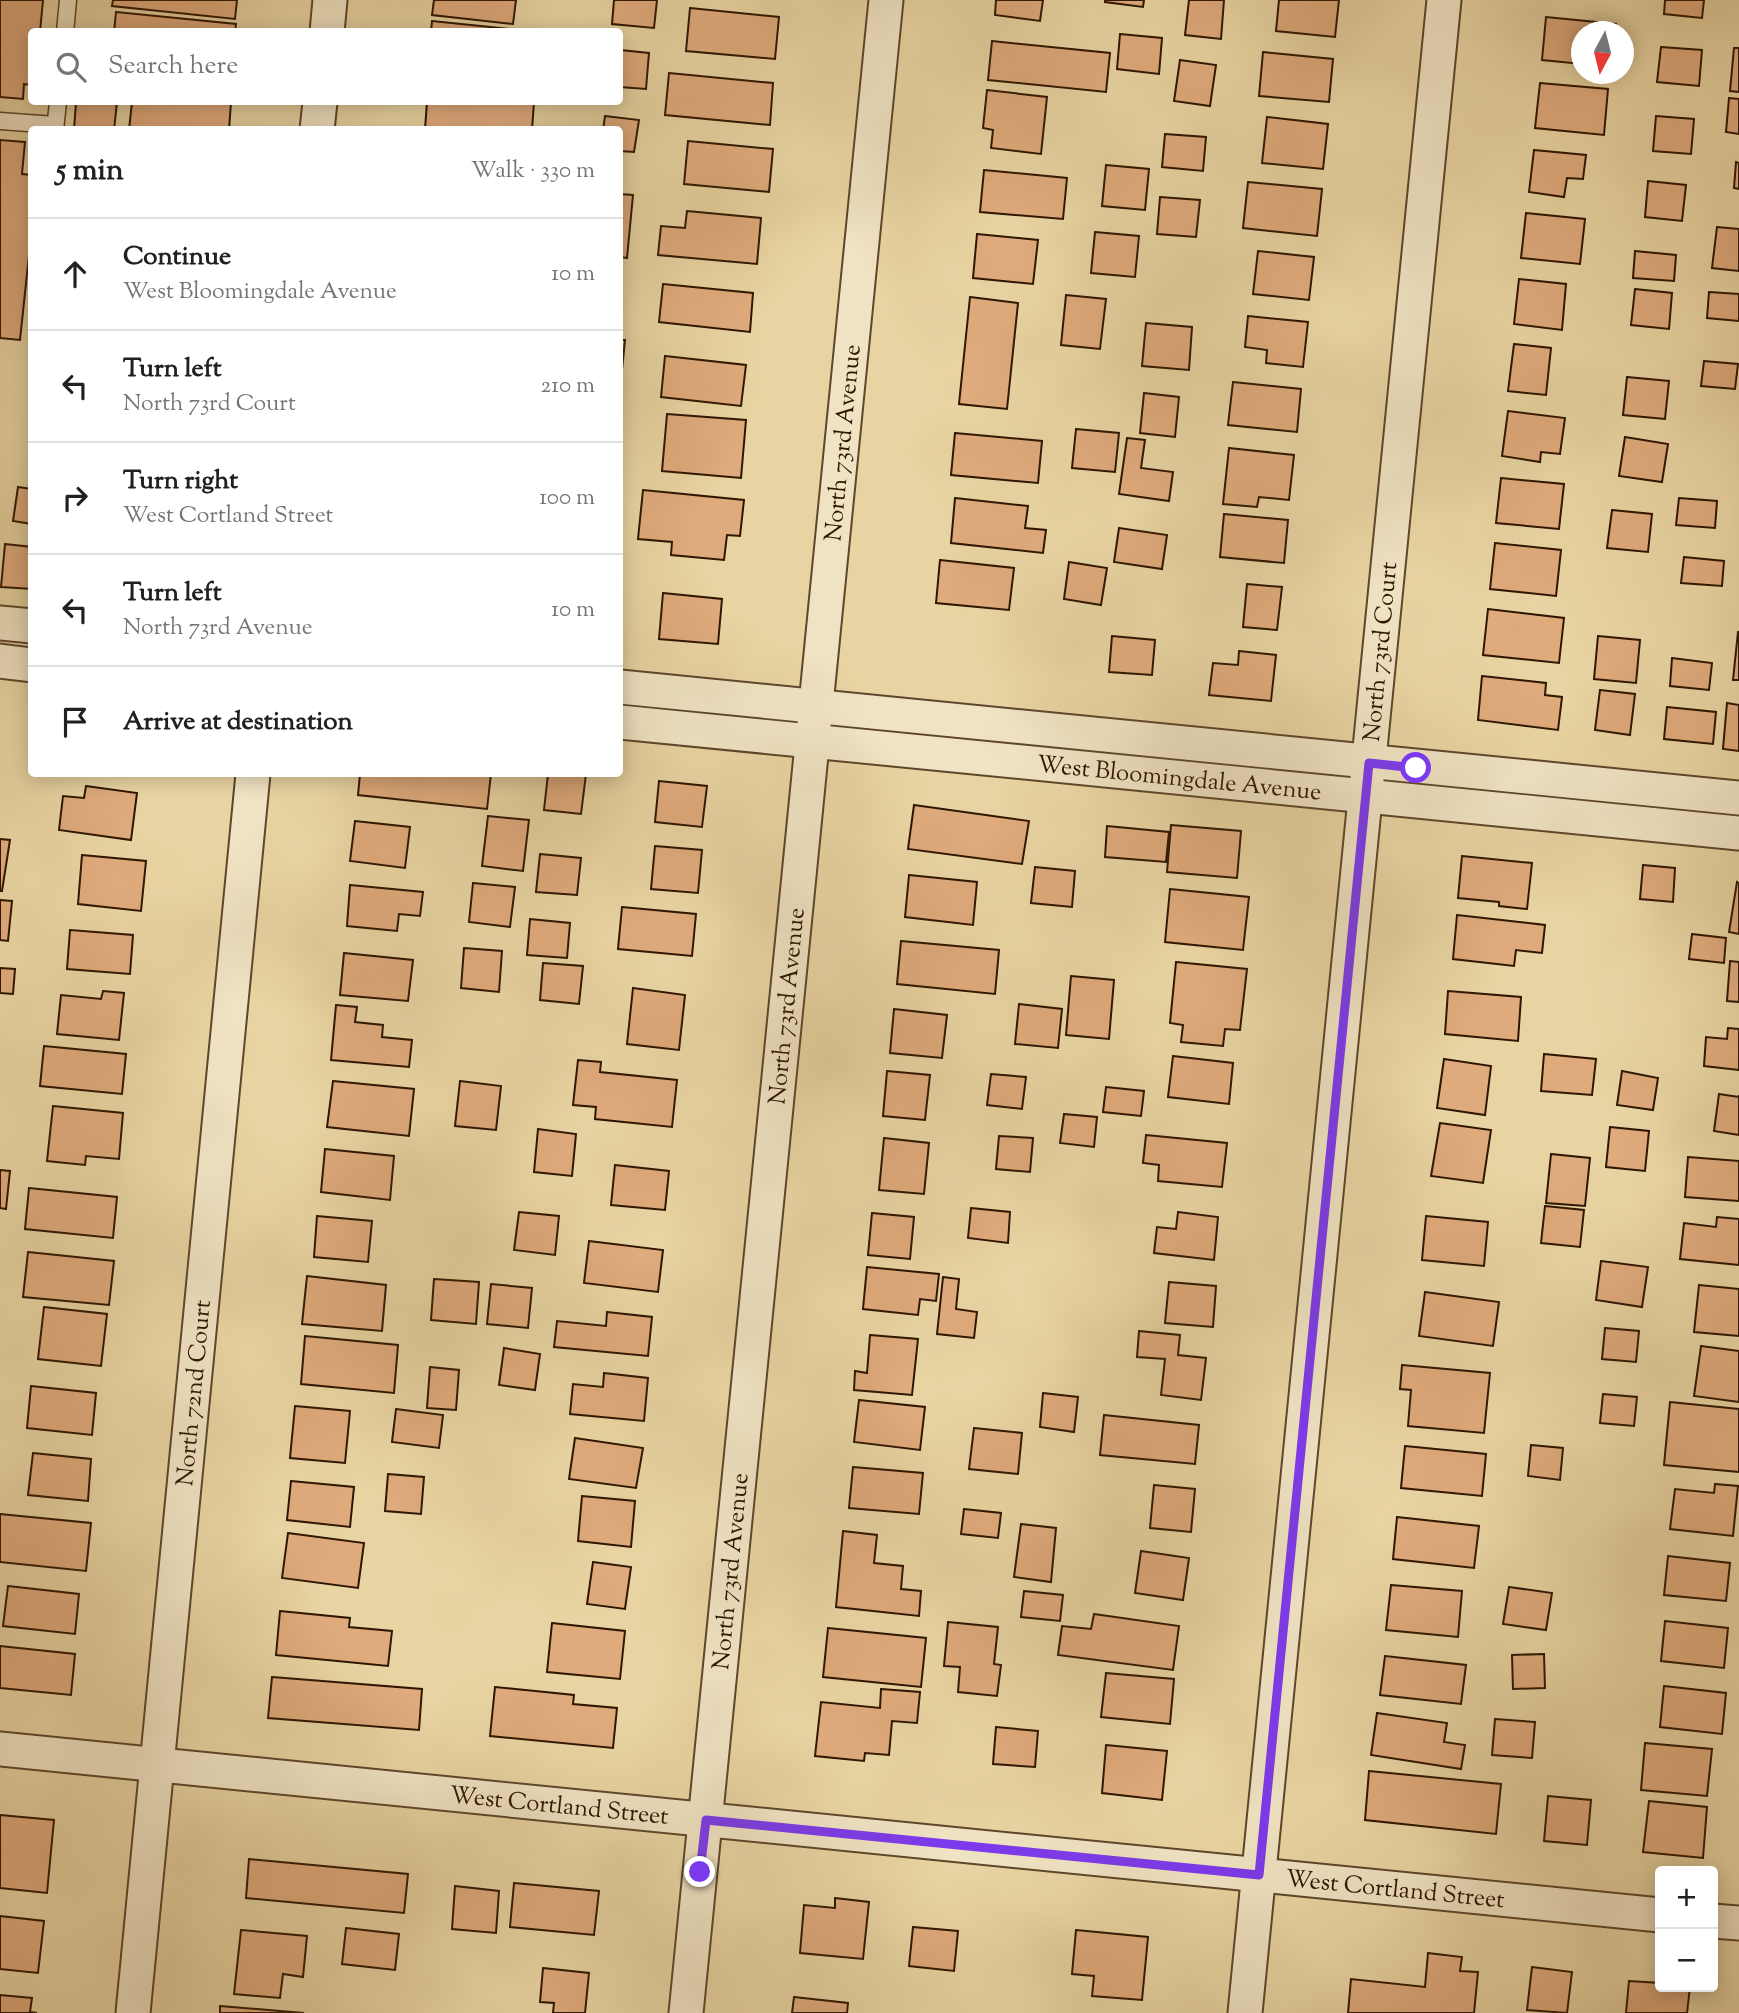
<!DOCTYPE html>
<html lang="en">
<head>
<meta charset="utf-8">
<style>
	body { margin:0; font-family:"Sorts Mill Goudy",serif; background:#f6f6f6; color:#202124 }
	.controls { position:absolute; right:21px; bottom:21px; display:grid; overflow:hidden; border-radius:7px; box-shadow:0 4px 18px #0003 }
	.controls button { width:63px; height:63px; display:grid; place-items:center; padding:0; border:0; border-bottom:2px solid #e0e0e0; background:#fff; color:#202124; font:35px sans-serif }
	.compass { position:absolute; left:1571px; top:21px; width:63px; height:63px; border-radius:50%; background:#fff; box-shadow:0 4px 18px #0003; rotate:187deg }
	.stop { position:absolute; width:21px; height:21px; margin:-16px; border:5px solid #7c3aed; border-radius:50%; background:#fff }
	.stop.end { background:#7c3aed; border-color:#fff; box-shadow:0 2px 7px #0008 }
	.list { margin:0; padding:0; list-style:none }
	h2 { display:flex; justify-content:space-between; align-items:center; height:91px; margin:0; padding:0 28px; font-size:30px }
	h2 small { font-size:23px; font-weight:400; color:#757577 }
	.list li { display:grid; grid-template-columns:46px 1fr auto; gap:21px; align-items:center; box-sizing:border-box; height:112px; padding:0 28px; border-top:2px solid #e0e0e0 }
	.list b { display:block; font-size:26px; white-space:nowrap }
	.list p { margin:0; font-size:23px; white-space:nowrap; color:#757577 }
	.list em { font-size:23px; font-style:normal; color:#757577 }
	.icon { flex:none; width:38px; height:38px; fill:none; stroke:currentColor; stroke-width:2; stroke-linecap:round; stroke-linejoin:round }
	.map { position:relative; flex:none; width:1739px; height:2013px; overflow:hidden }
	.search { position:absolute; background:#fff; box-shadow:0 4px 18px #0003; left:28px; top:28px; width:595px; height:77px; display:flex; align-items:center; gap:18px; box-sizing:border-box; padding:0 24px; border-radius:7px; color:#757577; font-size:26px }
	.panel { position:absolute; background:#fff; box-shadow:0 4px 18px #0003; left:28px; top:126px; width:595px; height:651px; border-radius:7px }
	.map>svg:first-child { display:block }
	.building { fill:#dfaa7c; stroke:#2f1602; stroke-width:2 }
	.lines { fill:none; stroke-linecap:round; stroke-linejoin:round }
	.service-casing { stroke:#5d462a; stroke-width:19 }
	.minor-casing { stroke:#5d462a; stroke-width:37 }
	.service { stroke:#f0e3c3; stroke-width:16 }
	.minor { stroke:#f0e3c3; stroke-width:33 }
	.route { stroke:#7c3aed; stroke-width:9 }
	.labels { text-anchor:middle; stroke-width:5; stroke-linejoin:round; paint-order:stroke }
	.street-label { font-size:24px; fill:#2f1602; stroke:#f0e3c3 }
</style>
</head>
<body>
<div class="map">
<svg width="1739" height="2013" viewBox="0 0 1739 2013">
	<rect width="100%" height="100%" fill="#e8d4a2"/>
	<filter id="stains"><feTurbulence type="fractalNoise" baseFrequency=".00286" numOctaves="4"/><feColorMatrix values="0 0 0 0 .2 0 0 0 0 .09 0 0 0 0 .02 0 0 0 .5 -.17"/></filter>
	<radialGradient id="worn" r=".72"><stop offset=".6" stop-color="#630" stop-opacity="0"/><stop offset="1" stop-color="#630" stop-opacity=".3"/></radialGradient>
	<path class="building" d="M0,0H43L40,32H32V85L24,84L23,99L0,97Z
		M113,0H237L235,19L112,6Z
		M434,0H516L513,24L432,15Z
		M614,0H657L654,28L612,24Z
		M996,0H1043L1040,21L995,15Z
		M1105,0H1144L1143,7L1105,2Z
		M1189,0H1224L1221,39L1185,35Z
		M1279,0H1339L1335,37L1276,31Z
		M1665,0H1704L1702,18L1664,14Z
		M690,8L779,17L775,59L686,51Z
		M116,12L236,24L235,32H114Z
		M1546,17L1616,24L1615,32H1582V64L1542,60Z
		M432,21L519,30L518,32H431Z
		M1120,34L1162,38L1159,74L1117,69Z
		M992,41L1110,53L1106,92L988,80Z
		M1661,47L1702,50L1699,86L1657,82Z
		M1734,48H1739V92L1730,91Z
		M620,50L649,53L646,89L620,87Z
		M1263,52L1333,59L1329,102L1259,96Z
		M1180,60L1216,65L1210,106L1174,101Z
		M669,73L773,83L770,125L665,115Z
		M1540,83L1608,89L1604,135L1535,128Z
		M987,90L1047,97L1041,154L991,148L993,130L983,128Z
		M1729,98L1739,99V134L1726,132Z
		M76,102H117L114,130H74Z
		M132,102H231L229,130H129Z
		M427,102H534L532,130L425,129Z
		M605,116L639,120L634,152L620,151V130H603Z
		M1656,116L1694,119L1691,154L1653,151Z
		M1267,117L1328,124L1323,169L1262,163Z
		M1165,134L1206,137L1203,171L1162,167Z
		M0,140L25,142L22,174L32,175V227L20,340L0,338Z
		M688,141L773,149L769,192L684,184Z
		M1534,150L1586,155L1583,179L1567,178L1564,197L1529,192Z
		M1736,162L1739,163V189L1734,188Z
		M1106,165L1149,169L1145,210L1102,206Z
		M984,170L1067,178L1063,219L980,212Z
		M1648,181L1686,185L1682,221L1645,217Z
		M1248,182L1322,189L1317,236L1243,228Z
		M620,194L633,195L627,258L620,257Z
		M1160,197L1200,200L1196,237L1157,234Z
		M687,211L761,218L757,264L658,255L661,226L685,228Z
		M1526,213L1585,219L1580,264L1521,258Z
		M1717,227L1739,229V271L1712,268Z
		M1095,232L1139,236L1135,277L1091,273Z
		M977,234L1038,240L1033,284L973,278Z
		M1258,251L1314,257L1309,300L1253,294Z
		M1635,251L1676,255L1674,281L1633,278Z
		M1519,279L1566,284L1562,330L1514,324Z
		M663,284L753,293L750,332L659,322Z
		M1635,289L1672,293L1669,329L1631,325Z
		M1709,292L1739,294V321L1707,318Z
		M1066,295L1106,299L1100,349L1061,345Z
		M970,297L1018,303L1007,409L959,404Z
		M1248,316L1308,322L1303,367L1266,363L1267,350L1245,347Z
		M1146,323L1192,327L1189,370L1142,366Z
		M620,340H625L622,370L620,369Z
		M1514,344L1551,348L1546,395L1508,391Z
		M665,356L746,365L741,406L661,397Z
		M1704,361L1738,364L1735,389L1701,386Z
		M1627,377L1669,381L1665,419L1623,415Z
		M1233,382L1301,389L1297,432L1228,425Z
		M1144,393L1179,397L1175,437L1140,433Z
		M1508,411L1565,418L1560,454L1541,452L1540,462L1502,456Z
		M667,414L746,420L741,478L662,471Z
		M1076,429L1119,433L1115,472L1072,468Z
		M955,433L1042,441L1038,483L951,475Z
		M1625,437L1668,444L1662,482L1619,476Z
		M1127,438L1145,440L1141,468L1173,472L1169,501L1119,494Z
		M1229,448L1294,455L1289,500L1259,497L1257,507L1223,504Z
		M1501,478L1564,484L1559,529L1496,523Z
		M18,487L32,489V524L13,521Z
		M643,490L744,500L740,536L727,535L724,560L671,555L672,542L638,539Z
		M955,498L1028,506L1025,528L1046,530L1043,553L951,543Z
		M1679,498L1717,501L1715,528L1676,525Z
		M1612,510L1652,514L1648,552L1607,548Z
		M1224,514L1288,520L1284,563L1220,557Z
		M1119,528L1167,535L1162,569L1114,562Z
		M1495,543L1561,550L1556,596L1490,589Z
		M5,544L32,547V589L1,587Z
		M1684,557L1724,561L1722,586L1681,583Z
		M940,560L1014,568L1009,610L936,603Z
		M1069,562L1107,568L1101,605L1064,599Z
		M1247,584L1282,587L1277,630L1243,627Z
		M663,593L722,599L718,644L659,639Z
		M1488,609L1564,618L1559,663L1483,655Z
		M1738,632H1739V680H1733Z
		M1112,636L1155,640L1152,675L1109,672Z
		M1598,636L1640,640L1636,683L1594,679Z
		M1239,651L1276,655L1271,701L1209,695L1213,663L1238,665Z
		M1672,658L1712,663L1709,690L1670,686Z
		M1482,676L1546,683L1545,695L1562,697L1558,730L1478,720Z
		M1600,690L1635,694L1630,735L1595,730Z
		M1727,703L1739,705V751L1723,749Z
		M1667,707L1716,712L1713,744L1664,739Z
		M360,774H491L487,809L358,795Z
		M548,774H586L581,814L544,810Z
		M659,781L707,786L702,827L655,822Z
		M86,786L137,793L131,840L59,830L63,796L84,798Z
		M914,805L1029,821L1022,864L908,849Z
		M488,816L529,820L523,871L482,866Z
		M355,821L410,827L405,868L350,861Z
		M1171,825L1241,831L1237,878L1167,872Z
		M1107,826L1169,832L1166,862L1105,857Z
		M0,839L10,840L2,891H0Z
		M655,846L702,850L698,893L651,889Z
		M540,854L581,858L577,895L536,892Z
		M82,855L146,861L141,911L78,904Z
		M1462,856L1532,863L1527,909L1499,906V902L1458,898Z
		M1643,865L1675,868L1673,902L1640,899Z
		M1035,867L1075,871L1072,907L1031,903Z
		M909,875L977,882L973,925L905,917Z
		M1737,882L1739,883V934L1729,932Z
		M473,883L515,887L510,927L469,922Z
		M350,885L423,892L420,916L399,914L397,931L347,926Z
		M1170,889L1249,897L1243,950L1165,942Z
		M0,900L12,901L8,941L0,940Z
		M622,907L696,914L692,956L618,949Z
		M1457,915L1545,925L1542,953L1516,950L1514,966L1453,959Z
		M530,919L570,923L567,958L527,955Z
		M70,930L133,935L130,974L67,969Z
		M1692,934L1726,938L1724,963L1689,959Z
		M901,941L999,950L995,994L897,984Z
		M464,948L502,951L499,992L461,988Z
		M344,953L413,960L408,1001L340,995Z
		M1730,961L1739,962V1002L1727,1001Z
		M1176,962L1247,969L1240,1030L1225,1029L1223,1046L1181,1042L1183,1025L1170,1023Z
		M543,963L583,966L579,1004L540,1000Z
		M0,968L15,969L13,994L0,993Z
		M1071,976L1114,980L1109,1039L1066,1035Z
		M633,988L685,995L679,1050L627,1044Z
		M103,991L124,993L119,1040L57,1034L61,995L101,999Z
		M1448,991L1521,997L1518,1041L1445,1034Z
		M1019,1004L1062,1009L1058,1048L1015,1044Z
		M336,1005L357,1007L355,1022L383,1025L382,1037L412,1040L409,1067L331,1060Z
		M894,1009L947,1015L942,1058L890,1053Z
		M1728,1028L1739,1029V1070L1704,1066L1706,1037L1727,1039Z
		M44,1046L126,1054L122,1094L40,1086Z
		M1544,1054L1596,1059L1592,1095L1541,1091Z
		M1173,1056L1233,1063L1229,1104L1168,1097Z
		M1444,1059L1491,1066L1485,1115L1437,1108Z
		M578,1060L601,1062L600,1072L677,1080L672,1127L595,1119L596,1107L573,1105Z
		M887,1071L930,1075L925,1120L883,1116Z
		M1622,1071L1658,1078L1653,1110L1617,1105Z
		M991,1074L1026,1077L1022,1109L987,1105Z
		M333,1081L414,1089L409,1136L327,1127Z
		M460,1081L501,1086L496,1130L455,1126Z
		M1106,1087L1144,1091L1141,1116L1103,1112Z
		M1719,1094L1739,1097V1095V1135L1714,1131Z
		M53,1106L123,1113L119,1159L86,1156L85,1165L47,1161Z
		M1064,1114L1097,1117L1094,1147L1060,1143Z
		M1440,1123L1491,1130L1483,1183L1431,1176Z
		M1610,1127L1649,1131L1645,1171L1606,1167Z
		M538,1129L576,1134L572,1176L534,1172Z
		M1146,1135L1227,1143L1222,1187L1158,1181L1159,1165L1143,1163Z
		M999,1136L1033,1138L1030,1172L996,1169Z
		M884,1138L929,1143L924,1194L879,1190Z
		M325,1149L394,1156L390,1200L321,1192Z
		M1551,1154L1590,1158L1585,1206L1546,1203Z
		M1688,1157L1739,1161V1201L1685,1197Z
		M615,1165L669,1171L665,1210L611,1205Z
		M0,1170L10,1171L6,1209L0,1208Z
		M29,1188L117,1197L113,1238L25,1229Z
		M1545,1206L1584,1210L1580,1247L1541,1243Z
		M971,1208L1010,1212L1008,1243L968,1238Z
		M519,1212L559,1216L555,1255L514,1250Z
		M1178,1212L1218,1217L1214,1260L1154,1253L1157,1227L1176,1229Z
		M872,1213L914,1217L910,1259L868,1255Z
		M317,1216L372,1221L368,1262L314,1257Z
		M1426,1216L1488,1222L1484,1266L1422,1260Z
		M1717,1217L1739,1219V1265L1680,1259L1684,1223L1716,1227Z
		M589,1241L663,1250L658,1292L584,1283Z
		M28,1252L114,1261L109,1305L23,1297Z
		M1601,1261L1648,1267L1642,1307L1596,1300Z
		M867,1267L939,1274L936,1301L920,1299L918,1315L863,1309Z
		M307,1276L386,1285L382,1331L302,1324Z
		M943,1277L959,1279L956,1309L977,1312L974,1338L937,1334Z
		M434,1279L479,1282L476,1324L431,1320Z
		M1169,1282L1216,1286L1213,1327L1165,1323Z
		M491,1284L532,1288L528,1328L487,1324Z
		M1699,1285L1739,1289V1336L1694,1332Z
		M1425,1292L1499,1302L1493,1346L1419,1336Z
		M44,1307L107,1314L101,1366L38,1359Z
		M607,1312L652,1317L648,1356L554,1347L557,1321L606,1326Z
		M1605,1328L1639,1331L1636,1362L1602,1359Z
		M1139,1331L1180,1335L1178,1355L1206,1358L1201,1400L1161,1395L1165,1359L1137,1357Z
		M870,1335L918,1339L912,1395L854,1390L855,1371L867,1373Z
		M305,1336L398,1345L394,1393L301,1384Z
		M1701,1346L1739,1351V1402L1694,1396Z
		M504,1348L540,1354L535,1390L499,1385Z
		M1402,1365L1490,1373L1484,1433L1408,1426L1411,1390L1400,1389Z
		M430,1367L459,1370L456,1410L427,1408Z
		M604,1373L648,1378L644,1421L570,1414L573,1384L603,1387Z
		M31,1386L96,1393L92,1435L27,1428Z
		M1043,1393L1078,1397L1074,1432L1040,1427Z
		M1603,1394L1637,1397L1634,1426L1600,1423Z
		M859,1400L925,1407L920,1450L854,1442Z
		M1670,1402L1739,1409V1472L1664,1465Z
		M295,1406L350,1411L345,1463L290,1458Z
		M396,1409L443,1415L439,1448L392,1442Z
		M1104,1415L1199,1425L1195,1464L1100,1455Z
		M974,1428L1022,1433L1018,1474L969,1469Z
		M575,1438L643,1448L636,1488L569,1479Z
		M1531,1445L1563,1448L1560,1480L1528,1476Z
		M1405,1446L1486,1454L1482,1496L1401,1488Z
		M33,1453L91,1459L88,1501L28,1495Z
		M853,1467L923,1473L919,1514L849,1508Z
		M388,1474L424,1477L421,1514L385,1511Z
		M291,1481L354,1487L350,1527L287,1520Z
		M1715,1484L1738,1486L1733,1536L1670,1529L1675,1489L1714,1493Z
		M1154,1485L1195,1489L1191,1532L1150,1528Z
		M582,1496L635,1501L631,1547L578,1541Z
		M964,1509L1001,1513L998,1538L961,1534Z
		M0,1514L91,1523L86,1571L0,1562Z
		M1397,1517L1479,1526L1474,1568L1393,1559Z
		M1021,1524L1056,1528L1051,1582L1014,1577Z
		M843,1531L877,1535L874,1563L903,1566L901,1589L921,1591L919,1616L836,1607Z
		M288,1533L364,1543L358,1588L282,1578Z
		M1141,1551L1189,1558L1183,1600L1135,1593Z
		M1668,1556L1730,1563L1726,1601L1664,1595Z
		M593,1562L631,1567L625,1609L587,1604Z
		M1391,1585L1462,1591L1458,1637L1386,1630Z
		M8,1586L79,1594L75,1634L3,1626Z
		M1509,1587L1552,1593L1546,1630L1503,1624Z
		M1024,1591L1063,1595L1060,1621L1021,1617Z
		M280,1611L350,1618L349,1627L392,1631L388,1666L276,1655Z
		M1094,1614L1179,1626L1173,1670L1058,1655L1062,1626L1091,1629Z
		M1665,1621L1728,1628L1724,1668L1661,1661Z
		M948,1622L998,1627L994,1664L1001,1665L997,1696L958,1692L960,1667L944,1666Z
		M552,1623L625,1631L620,1679L547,1672Z
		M828,1628L926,1638L921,1687L823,1677Z
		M0,1646L75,1654L71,1695L0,1688Z
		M1544,1654L1545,1688L1513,1689L1512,1655Z
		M1385,1656L1466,1665L1461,1704L1380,1695Z
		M1106,1673L1174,1679L1170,1724L1101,1717Z
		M272,1677L422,1689L419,1730L268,1718Z
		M1664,1686L1726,1693L1722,1734L1660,1727Z
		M495,1687L574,1695L573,1704L617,1708L613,1748L490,1736Z
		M881,1689L920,1692L917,1723L892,1721L889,1755L865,1753L864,1761L815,1756L821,1702L880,1708Z
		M1377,1713L1447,1723L1444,1742L1465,1745L1461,1769L1371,1755Z
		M1495,1719L1535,1722L1532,1758L1492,1755Z
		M996,1727L1038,1731L1035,1767L993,1764Z
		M1645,1743L1712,1749L1707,1796L1641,1790Z
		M1106,1745L1167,1751L1162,1800L1102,1793Z
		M1369,1771L1501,1784L1496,1834L1365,1820Z
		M1548,1796L1591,1800L1587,1845L1544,1841Z
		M1649,1801L1707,1807L1703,1858L1643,1852Z
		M0,1815L54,1820L47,1893L0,1888Z
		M249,1859L408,1874L404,1913L246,1898Z
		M514,1883L599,1891L594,1935L510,1927Z
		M455,1886L499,1891L496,1933L452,1929Z
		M835,1898L869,1902L863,1959L800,1953L804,1905L835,1908Z
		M0,1916L44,1921L38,1973L0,1969Z
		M913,1927L958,1931L954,1971L909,1966Z
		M346,1928L399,1934L395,1970L342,1964Z
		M241,1930L307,1936L303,1977L283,1974L280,1998L234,1994Z
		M1076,1930L1148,1937L1142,2000L1092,1996L1094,1976L1072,1974Z
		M1428,1953L1462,1957L1460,1971L1478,1972L1474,2013H1348L1351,1979L1425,1987Z
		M1532,1967L1572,1972L1567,2013L1527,2010Z
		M543,1968L589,1973L585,2013H553L554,2003L540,2002Z
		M1629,1981L1660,1983V1987H1690L1687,2013H1626Z
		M0,1995L32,1998L30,2012L37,2013H0Z
		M794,1997L848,2003L847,2013H792Z
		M220,2006L304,2013H220Z"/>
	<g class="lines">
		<g class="service-casing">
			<path id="service" d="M65,32L68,0
				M0,121L55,125
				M55,130L58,102"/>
		</g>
		<g class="minor-casing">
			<g id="minor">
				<path d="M327,32L330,0"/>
				<path d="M317,130L320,102"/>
				<path d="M0,623L32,626"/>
				<path d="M0,661L32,665"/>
				<path d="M620,687L1739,798"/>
				<path id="s1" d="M620,722L1739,833"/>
				<path id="s2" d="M0,1749L1660,1915"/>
				<path d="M1713,1921L1739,1923"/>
				<path id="s3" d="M133,2013L253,774"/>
				<path id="s4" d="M686,2013L886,0"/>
				<path id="s5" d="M1245,2013L1444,0"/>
			</g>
		</g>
		<use href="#service" class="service"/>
		<use href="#minor" class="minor"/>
	</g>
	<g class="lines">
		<path class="route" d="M700,1872L706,1820L1259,1875L1369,763L1416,768"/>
	</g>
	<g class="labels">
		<g class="street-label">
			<text dy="8" stroke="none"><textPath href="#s4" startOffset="1578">North 73rd Avenue</textPath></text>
			<text dy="8" stroke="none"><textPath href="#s5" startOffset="1368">North 73rd Court</textPath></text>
			<text dy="8" stroke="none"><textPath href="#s1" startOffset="562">West Bloomingdale Avenue</textPath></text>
			<text dy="8" stroke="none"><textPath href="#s4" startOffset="1012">North 73rd Avenue</textPath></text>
			<text dy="8" stroke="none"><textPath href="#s3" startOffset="623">North 72nd Court</textPath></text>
			<text dy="8" stroke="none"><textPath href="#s4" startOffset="444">North 73rd Avenue</textPath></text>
			<text dy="8" stroke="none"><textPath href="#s2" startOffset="562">West Cortland Street</textPath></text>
			<text dy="8" stroke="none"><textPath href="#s2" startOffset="1402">West Cortland Street</textPath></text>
		</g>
	</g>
	<rect width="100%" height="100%" filter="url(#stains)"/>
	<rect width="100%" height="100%" fill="url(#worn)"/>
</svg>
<div class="controls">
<button>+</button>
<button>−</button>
</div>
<svg class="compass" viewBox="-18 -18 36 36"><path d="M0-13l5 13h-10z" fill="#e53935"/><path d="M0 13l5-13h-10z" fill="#757577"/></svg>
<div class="stop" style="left:1416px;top:768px"></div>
<div class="stop end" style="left:700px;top:1872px"></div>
<div class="search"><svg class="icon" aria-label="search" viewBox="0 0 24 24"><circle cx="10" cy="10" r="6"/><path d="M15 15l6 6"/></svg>Search here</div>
<section class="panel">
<h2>5 min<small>Walk · 330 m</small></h2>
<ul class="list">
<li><svg class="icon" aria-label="ahead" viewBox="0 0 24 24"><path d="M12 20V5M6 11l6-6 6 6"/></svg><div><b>Continue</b><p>West Bloomingdale Avenue</p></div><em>10 m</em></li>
<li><svg class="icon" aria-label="left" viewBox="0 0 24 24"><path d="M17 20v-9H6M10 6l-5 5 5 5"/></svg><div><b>Turn left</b><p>North 73rd Court</p></div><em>210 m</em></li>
<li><svg class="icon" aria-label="right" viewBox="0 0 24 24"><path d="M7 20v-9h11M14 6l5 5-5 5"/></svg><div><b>Turn right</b><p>West Cortland Street</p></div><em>100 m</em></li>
<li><svg class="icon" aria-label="left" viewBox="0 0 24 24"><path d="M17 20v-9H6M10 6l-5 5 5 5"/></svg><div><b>Turn left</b><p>North 73rd Avenue</p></div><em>10 m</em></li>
<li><svg class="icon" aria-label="arrive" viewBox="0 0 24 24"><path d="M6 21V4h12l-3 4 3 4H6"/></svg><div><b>Arrive at destination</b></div></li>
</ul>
</section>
</div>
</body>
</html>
